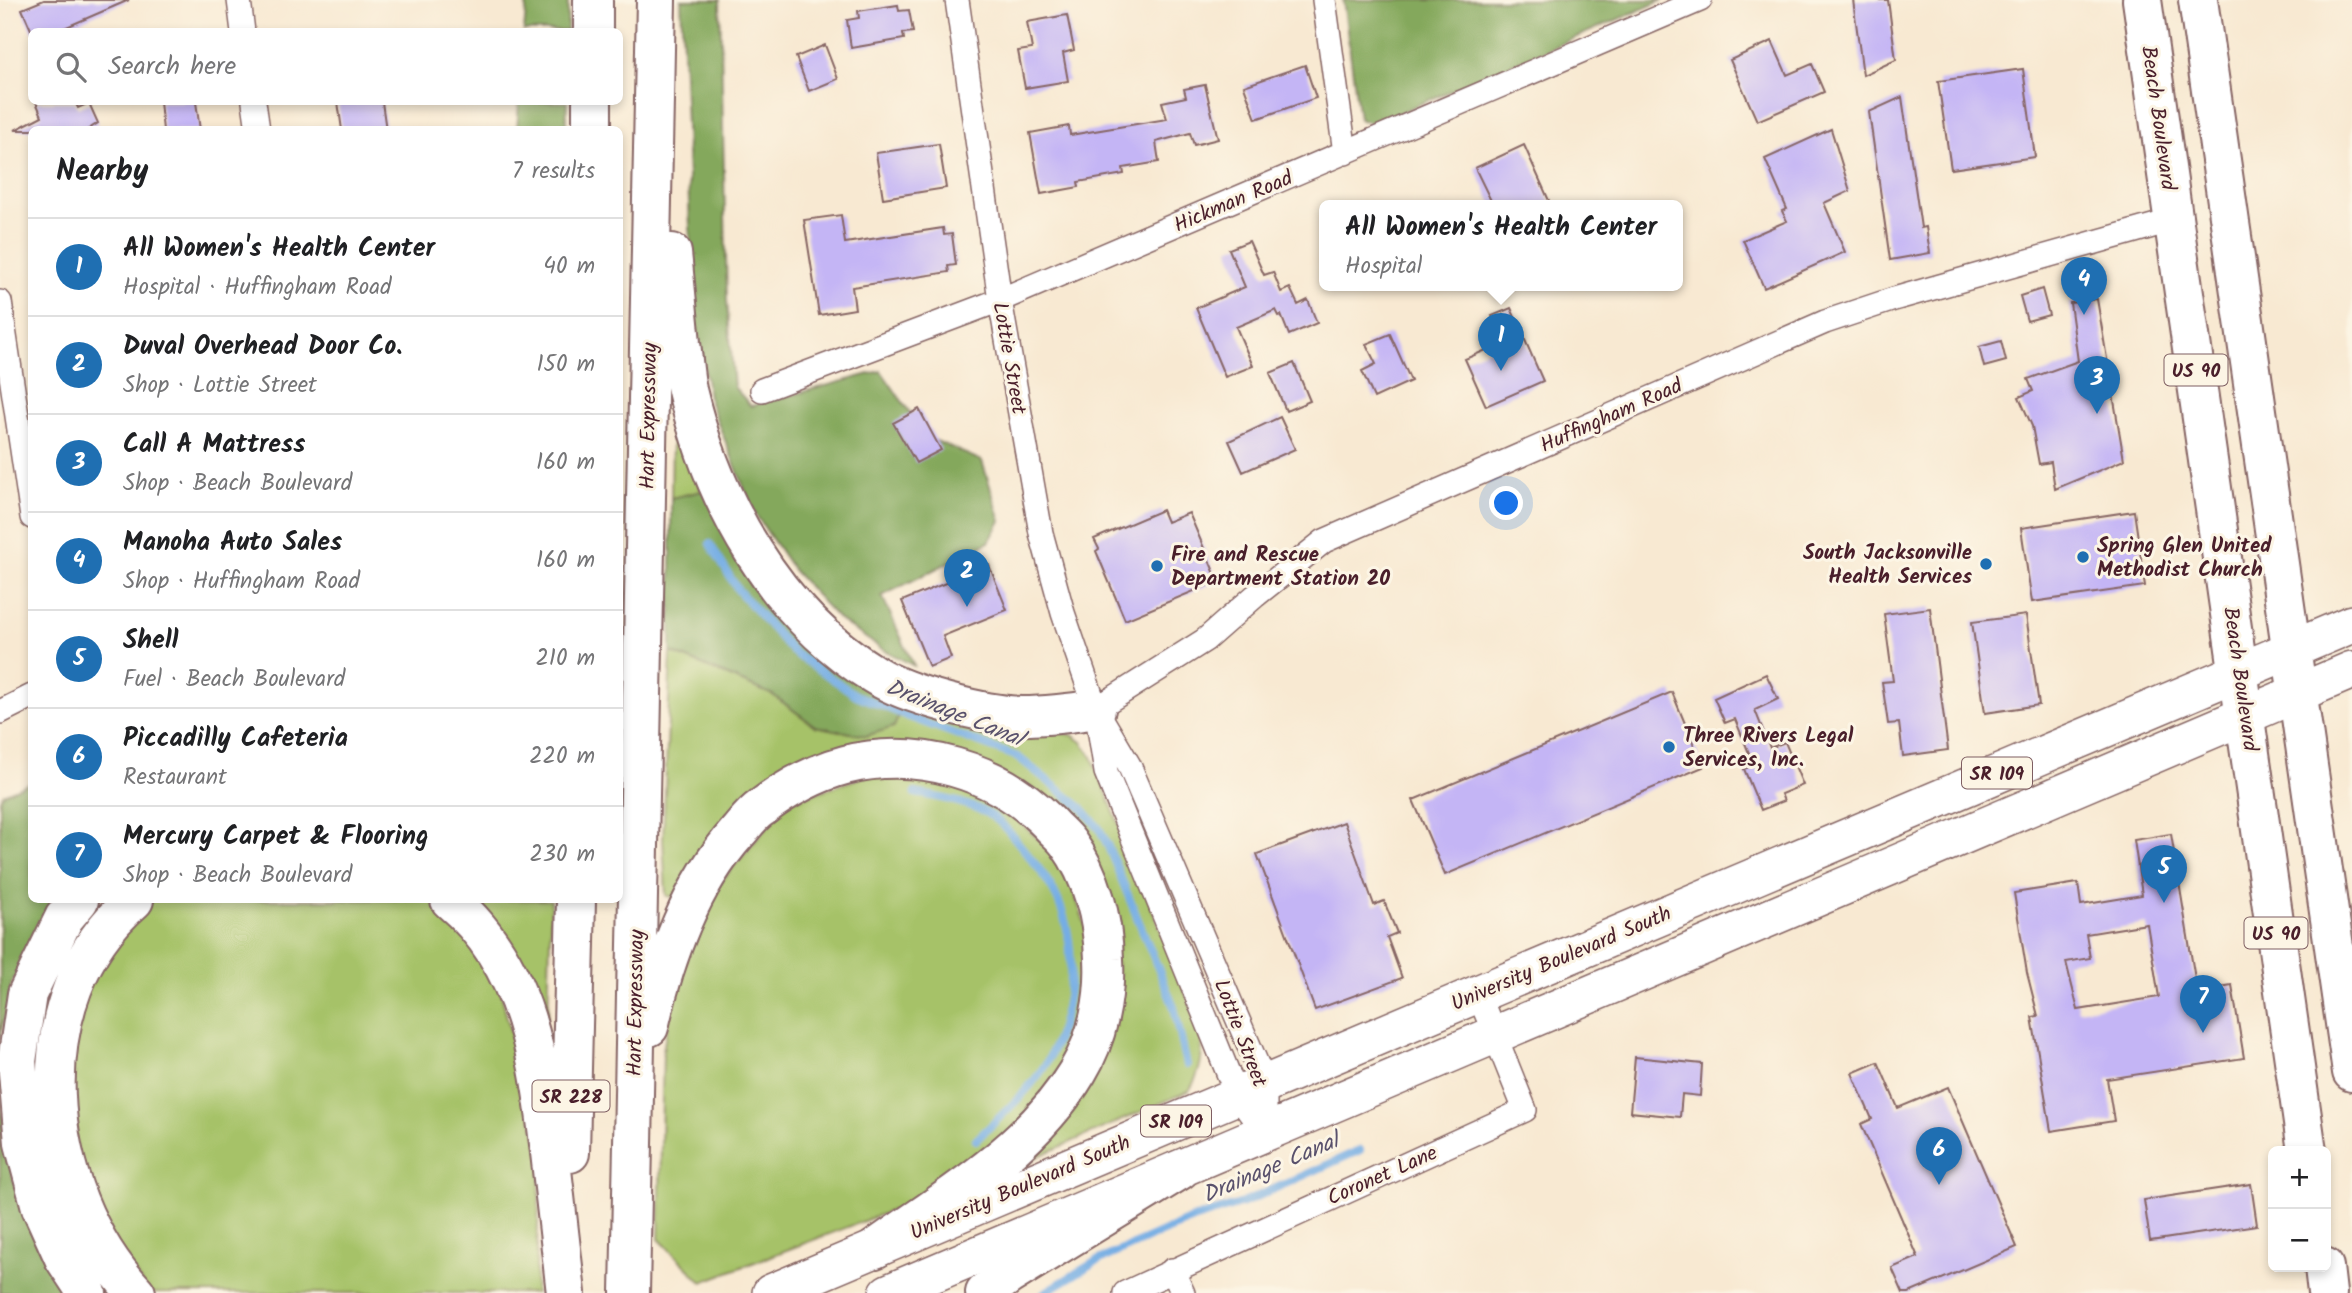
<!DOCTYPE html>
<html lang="en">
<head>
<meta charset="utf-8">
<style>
	body { margin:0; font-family:Kalam,sans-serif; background:#f6f6f6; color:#202124 }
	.controls { position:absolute; right:21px; bottom:21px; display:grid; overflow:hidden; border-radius:10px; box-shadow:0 4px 10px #0003 }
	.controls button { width:63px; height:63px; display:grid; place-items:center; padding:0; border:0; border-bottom:2px solid #e0e0e0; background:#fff; color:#202124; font:35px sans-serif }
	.you { position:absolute; left:1507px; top:504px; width:24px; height:24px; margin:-18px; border:5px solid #fff; border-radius:50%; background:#1a73e8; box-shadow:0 0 0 10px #1a73e833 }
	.badge { display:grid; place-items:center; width:46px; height:46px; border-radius:50%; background:#1f6fb2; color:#fff; font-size:23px; font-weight:700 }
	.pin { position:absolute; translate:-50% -58px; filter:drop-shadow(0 2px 4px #0008) }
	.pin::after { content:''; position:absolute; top:37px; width:24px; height:21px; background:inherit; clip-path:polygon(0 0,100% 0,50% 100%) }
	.popup { position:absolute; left:1319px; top:200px; width:364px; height:91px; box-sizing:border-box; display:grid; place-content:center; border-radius:10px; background:#fff; filter:drop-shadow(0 2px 5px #0005); font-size:23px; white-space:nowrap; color:#757577 }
	.popup b { font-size:26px; color:#202124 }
	.popup::after { content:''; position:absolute; left:50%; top:100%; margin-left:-14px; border:14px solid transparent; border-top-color:#fff }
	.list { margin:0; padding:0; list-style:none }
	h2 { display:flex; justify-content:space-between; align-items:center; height:91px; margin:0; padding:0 28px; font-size:30px }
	h2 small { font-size:23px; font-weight:400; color:#757577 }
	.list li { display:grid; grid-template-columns:46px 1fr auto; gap:21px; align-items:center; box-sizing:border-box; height:98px; padding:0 28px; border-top:2px solid #e0e0e0 }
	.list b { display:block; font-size:26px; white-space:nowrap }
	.list p { margin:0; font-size:23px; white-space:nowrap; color:#757577 }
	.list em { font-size:23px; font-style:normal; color:#757577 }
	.icon { flex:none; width:38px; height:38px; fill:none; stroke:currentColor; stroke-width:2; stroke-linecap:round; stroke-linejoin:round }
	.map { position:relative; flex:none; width:2352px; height:1293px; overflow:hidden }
	.search { position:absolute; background:#fff; box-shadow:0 4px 10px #0003; left:28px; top:28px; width:595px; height:77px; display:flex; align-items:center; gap:18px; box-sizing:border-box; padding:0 24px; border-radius:10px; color:#757577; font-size:26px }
	.panel { position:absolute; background:#fff; box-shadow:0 4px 10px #0003; left:28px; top:126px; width:595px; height:777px; border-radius:10px }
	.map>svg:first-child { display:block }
	.green { fill:#a6c268; stroke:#78704a; stroke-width:2 }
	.forest { fill:#84a85c; stroke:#676444; stroke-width:2 }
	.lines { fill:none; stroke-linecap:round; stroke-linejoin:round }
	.stream { stroke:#75ade4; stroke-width:8 }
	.building { fill:#c4b5f5; fill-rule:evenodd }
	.street-casing { stroke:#876665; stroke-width:26 }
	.primary-casing { stroke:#876665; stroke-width:40 }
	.highway-casing { stroke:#876665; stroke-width:42 }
	.street { stroke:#fff; stroke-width:23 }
	.primary { stroke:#fff; stroke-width:37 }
	.highway { stroke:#fff; stroke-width:38 }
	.poi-dot { fill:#1f6fb2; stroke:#fcf5e5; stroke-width:2.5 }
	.labels { text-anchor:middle; stroke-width:6; stroke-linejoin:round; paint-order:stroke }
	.shield { fill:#fcf5e5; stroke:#7f5f63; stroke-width:2 }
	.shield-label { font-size:19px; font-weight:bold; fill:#4a1f2b }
	.street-label { font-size:21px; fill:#4a1f2b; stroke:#fcf5e5 }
	.poi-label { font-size:21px; font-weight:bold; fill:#4a1f2b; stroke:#fcf5e5; text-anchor:start }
	.water-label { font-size:23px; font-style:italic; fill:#59516c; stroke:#fcf5e5 }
</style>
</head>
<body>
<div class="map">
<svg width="2352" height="1293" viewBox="0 0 2352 1293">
	<rect width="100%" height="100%" fill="#fcf5e5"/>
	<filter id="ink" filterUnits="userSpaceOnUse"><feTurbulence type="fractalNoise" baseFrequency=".0143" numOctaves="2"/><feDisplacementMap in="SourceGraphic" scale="14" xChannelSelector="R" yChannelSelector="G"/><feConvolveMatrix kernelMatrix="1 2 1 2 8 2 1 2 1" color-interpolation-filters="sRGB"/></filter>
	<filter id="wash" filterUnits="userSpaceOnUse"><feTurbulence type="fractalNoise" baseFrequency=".00686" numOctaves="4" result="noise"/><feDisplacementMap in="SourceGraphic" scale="28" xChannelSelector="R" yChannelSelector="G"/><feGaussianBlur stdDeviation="1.57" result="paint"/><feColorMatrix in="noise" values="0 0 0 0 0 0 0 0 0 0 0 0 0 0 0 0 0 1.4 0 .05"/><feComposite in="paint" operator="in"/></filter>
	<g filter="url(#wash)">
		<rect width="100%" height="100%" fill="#f8e9d2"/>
		<path class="green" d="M672,440L681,448L702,491L671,498Z
			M671,652L773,695L815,726L867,736L903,706L1072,735L1082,742L1092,757L1200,1030C1204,1053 1202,1070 1189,1091L1018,1165L1117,944L1011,779L819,758L678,898L666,896L663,839Z
			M878,772L977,784L1063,861L1093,947L1080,1041L1013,1134L906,1205L702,1282L659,1239L663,1051L670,1011L699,908L788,802Z
			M153,900H431L464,927L496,973L541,1156L535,1293H150L121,1257L78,1163L67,1066L87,981L140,910Z
			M468,900H551L548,1016L537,1019Z"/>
		<path class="forest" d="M527,0H568L567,31H524Z
			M681,0H720L727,300L734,387L751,406L881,371L927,437L982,461L1001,521L989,542L882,596L914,666L882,649L838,619L793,570L754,512L710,403L693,304Z
			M1343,0H1663L1373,124L1359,119Z
			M519,102H567L566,129H517Z
			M702,491L903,706L894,727L866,736L815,726L773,695L671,652V498Z
			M31,782L32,900H57L12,982L0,1038V800L3,794Z
			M0,1061C1,1099 2,1137 12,1174C23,1217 44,1255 64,1293H0Z"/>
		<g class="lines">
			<path class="stream" d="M710,544L738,590L793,652L856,695L909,717L1018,757L1082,808L1099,828L1107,844L1174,1007L1187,1065
				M915,793C941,798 969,802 992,816C1004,824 1016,840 1025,851C1037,866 1050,882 1058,900C1079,949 1072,1009 1050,1056C1036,1086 999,1117 976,1140
				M1044,1293L1095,1262L1192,1219L1243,1203L1360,1150"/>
		</g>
		<g id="blocks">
			<path class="building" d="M44,0H129L55,32H32L22,9Z
				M1853,0H1888L1896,60L1863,75Z
				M898,5L899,11L909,10L913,32L903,33L904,39L851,48L847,20L859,18L858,11Z
				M1067,15L1074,50L1063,53L1068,81L1025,88L1018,51L1032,49L1027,22Z
				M1772,41L1787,75L1812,64L1824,92L1757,121L1730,60Z
				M825,45L838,79L809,91L796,57Z
				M1305,65L1316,98L1256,119L1244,86Z
				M2023,69L2035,157L1951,169L1938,81Z
				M1205,85L1218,139L1194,145L1190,133L1156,142L1159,162L1123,168L1124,174L1078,182L1079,187L1041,194L1030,133L1069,126L1070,135L1167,119L1162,102L1186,97L1184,89Z
				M1902,97L1921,228L1926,227L1930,253L1890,260L1869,112Z
				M36,102H75L78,108L89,103L98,123L87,130H15L42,116Z
				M160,102H196L200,130H163Z
				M338,102H382L386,130H342Z
				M1831,129L1850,191L1824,203L1845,252L1764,288L1743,240L1787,221L1782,211L1787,209L1765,159Z
				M939,144L946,188L883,198L876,153Z
				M1524,145L1551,205H1493L1475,168Z
				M841,215L845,243L943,228L944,235L952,234L956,265L948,266L949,272L852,287L855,309L819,315L804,220Z
				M1249,241L1264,275L1273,272L1281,292L1290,288L1298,305L1308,300L1317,323L1289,335L1281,315L1279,316L1276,310L1236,327L1253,366L1225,377L1196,308L1245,287L1229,249Z
				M2042,289L2049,315L2027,321L2020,296Z
				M2097,299L2124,460L2055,489L2051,462L2039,464L2032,426L2019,397L2033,391L2028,379L2078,361L2070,303Z
				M1511,308L1543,381L1486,406L1465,359L1503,343L1492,316Z
				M1390,334L1411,381L1374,398L1362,371L1376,364L1366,344Z
				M2001,341L2006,361L1984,367L1979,347Z
				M1294,363L1310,401L1286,411L1270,373Z
				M919,409L941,450L916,463L893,423Z
				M1280,417L1295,449L1243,472L1229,441Z
				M1162,510L1167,522L1189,513L1218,581L1125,620L1096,551L1099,549L1094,539Z
				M2134,511L2145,586L2032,602L2021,528Z
				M989,565L1007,610L943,636L951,658L929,667L902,601Z
				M1930,608L1948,750L1903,756L1899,723L1888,724L1882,682L1893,681L1884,614Z
				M2026,615L2039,705L1985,713L1972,622Z
				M1766,674L1778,699L1755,710L1770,748L1785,742L1803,785L1781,794L1784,801L1761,810L1744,769L1754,765L1735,719L1725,723L1714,698Z
				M1672,692L1703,767L1445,875L1413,800Z
				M1344,822L1374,905L1384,901L1397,933L1387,937L1402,978L1315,1010L1257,854Z
				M2171,834L2197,991L2232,985L2244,1058L2107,1079L2114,1121L2051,1131L2032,1017L2038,1016L2027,973L2014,893L2078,883L2081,905L2142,895L2134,840ZM2147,924L2159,997L2078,1010L2066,962L2090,958L2086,934Z
				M1635,1057L1702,1064L1700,1096L1682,1094L1680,1117L1630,1112Z
				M1878,1062L1898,1108L1948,1087L2017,1247L1909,1293H1903L1892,1268L1918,1257L1861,1124L1872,1119L1852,1073Z
				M2251,1184L2257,1225L2150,1241L2144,1200Z"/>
		</g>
	</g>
	<g filter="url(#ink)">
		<use href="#blocks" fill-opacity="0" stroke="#876665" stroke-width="2"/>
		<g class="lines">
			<g class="street-casing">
				<path id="street" d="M239,0L243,32
					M957,0L1000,300L1041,533L1063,613L1096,709L1106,772L1237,1095L1265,1134
					M1324,0L1345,153
					M254,102L258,130
					M0,302L32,517
					M762,390L1000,300L1700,0
					M1096,709L1205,640L1255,596L1324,541L1825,322L1894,299L2174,220
					M0,712L32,696
					M1103,721L1129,765L1265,1083V1134
					M1172,1270L1183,1293
					M1125,1293L1525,1110L1478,993"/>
			</g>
			<g class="primary-casing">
				<path id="primary" d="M771,1293L2352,624
					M888,1293L2352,670"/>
			</g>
			<g class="highway-casing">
				<path id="highway" d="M2142,0L2307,1151
					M2198,0L2352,1072
					M593,32V0
					M592,130V102
					M672,253C675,283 678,313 681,343C683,358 684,375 687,390C713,501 775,614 875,675C907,695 984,715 1022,716C1047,716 1071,713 1096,709
					M79,900L64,918L27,994L17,1061L24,1143L41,1207L64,1258L87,1293
					M134,900C20,998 39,1189 136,1293
					M450,900C529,966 540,1065 551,1161C556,1205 561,1249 566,1293
					M649,1027C665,958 690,886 738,832C745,824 752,814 761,808C786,789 815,773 845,765C918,747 997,770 1049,823C1055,830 1063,836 1068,843C1092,876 1103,919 1104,959C1106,997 1098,1038 1078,1071C1031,1150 948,1197 875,1249
					M570,1153L576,900
					M2324,1267L2327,1293
					M630,1293L656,0
					M985,1293L1009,1275L1180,1170"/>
			</g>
			<use href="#street" class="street"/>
			<use href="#primary" class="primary"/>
			<use href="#highway" class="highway"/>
		</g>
	</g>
	<g class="poi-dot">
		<circle cx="2083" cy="557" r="7"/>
		<circle cx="1986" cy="564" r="7"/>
		<circle cx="1157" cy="566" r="7"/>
		<circle cx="1669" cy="747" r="7"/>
	</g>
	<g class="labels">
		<g class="shield">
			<rect x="2164.5" y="354.5" width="63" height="31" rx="5"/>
			<rect x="1962" y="757.5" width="70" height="31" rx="5"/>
			<rect x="2244.5" y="917.5" width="63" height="31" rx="5"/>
			<rect x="532.5" y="1080.5" width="77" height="31" rx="5"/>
			<rect x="1141" y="1105.5" width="70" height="31" rx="5"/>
		</g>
		<g class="shield-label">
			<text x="2196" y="377">US 90</text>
			<text x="1997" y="780">SR 109</text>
			<text x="2276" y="940">US 90</text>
			<text x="571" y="1103">SR 228</text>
			<text x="1176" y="1128">SR 109</text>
		</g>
		<g class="street-label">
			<text transform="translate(2159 118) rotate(82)" y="7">Beach Boulevard</text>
			<text transform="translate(1233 201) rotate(-23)" y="7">Hickman Road</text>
			<text transform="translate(1010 358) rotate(80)" y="7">Lottie Street</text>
			<text transform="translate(1611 415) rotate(-24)" y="7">Huffingham Road</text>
			<text transform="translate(648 416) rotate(-89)" y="7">Hart Expressway</text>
			<text transform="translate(2241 679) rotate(82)" y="7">Beach Boulevard</text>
			<text transform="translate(1561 958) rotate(-23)" y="7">University Boulevard South</text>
			<text transform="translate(635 1003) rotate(-89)" y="7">Hart Expressway</text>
			<text transform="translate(1241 1033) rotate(69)" y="7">Lottie Street</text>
			<text transform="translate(1382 1175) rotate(-24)" y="7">Coronet Lane</text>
			<text transform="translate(1020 1187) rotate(-23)" y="7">University Boulevard South</text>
		</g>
		<g class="poi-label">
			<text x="2097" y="552">Spring Glen United<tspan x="2097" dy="24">Methodist Church</tspan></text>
			<text x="1972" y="559" text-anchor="end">South Jacksonville<tspan x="1972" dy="24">Health Services</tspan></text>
			<text x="1171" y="561">Fire and Rescue<tspan x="1171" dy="24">Department Station 20</tspan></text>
			<text x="1683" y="742">Three Rivers Legal<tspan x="1683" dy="24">Services, Inc.</tspan></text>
		</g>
		<g class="water-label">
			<text transform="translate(955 712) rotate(22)" y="8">Drainage Canal</text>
			<text transform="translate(1270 1167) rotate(-23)" y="8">Drainage Canal</text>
		</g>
	</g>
</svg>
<div class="controls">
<button>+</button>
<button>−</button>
</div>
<div class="you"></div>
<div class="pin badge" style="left:1501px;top:371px">1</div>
<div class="popup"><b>All Women's Health Center</b>Hospital</div>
<div class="pin badge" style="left:967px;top:607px">2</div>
<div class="pin badge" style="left:2097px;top:414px">3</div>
<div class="pin badge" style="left:2084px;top:315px">4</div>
<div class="pin badge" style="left:2164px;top:903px">5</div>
<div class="pin badge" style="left:1939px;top:1185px">6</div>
<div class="pin badge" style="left:2203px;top:1033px">7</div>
<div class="search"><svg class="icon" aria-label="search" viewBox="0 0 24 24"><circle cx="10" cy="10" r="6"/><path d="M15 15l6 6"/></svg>Search here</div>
<section class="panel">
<h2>Nearby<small>7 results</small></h2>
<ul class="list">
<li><span class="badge">1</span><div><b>All Women's Health Center</b><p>Hospital · Huffingham Road</p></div><em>40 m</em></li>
<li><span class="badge">2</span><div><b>Duval Overhead Door Co.</b><p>Shop · Lottie Street</p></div><em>150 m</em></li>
<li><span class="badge">3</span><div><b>Call A Mattress</b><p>Shop · Beach Boulevard</p></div><em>160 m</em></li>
<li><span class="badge">4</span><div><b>Manoha Auto Sales</b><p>Shop · Huffingham Road</p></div><em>160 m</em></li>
<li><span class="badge">5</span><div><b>Shell</b><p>Fuel · Beach Boulevard</p></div><em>210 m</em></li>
<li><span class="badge">6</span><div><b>Piccadilly Cafeteria</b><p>Restaurant</p></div><em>220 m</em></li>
<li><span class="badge">7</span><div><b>Mercury Carpet &amp; Flooring</b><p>Shop · Beach Boulevard</p></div><em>230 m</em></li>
</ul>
</section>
</div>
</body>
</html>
